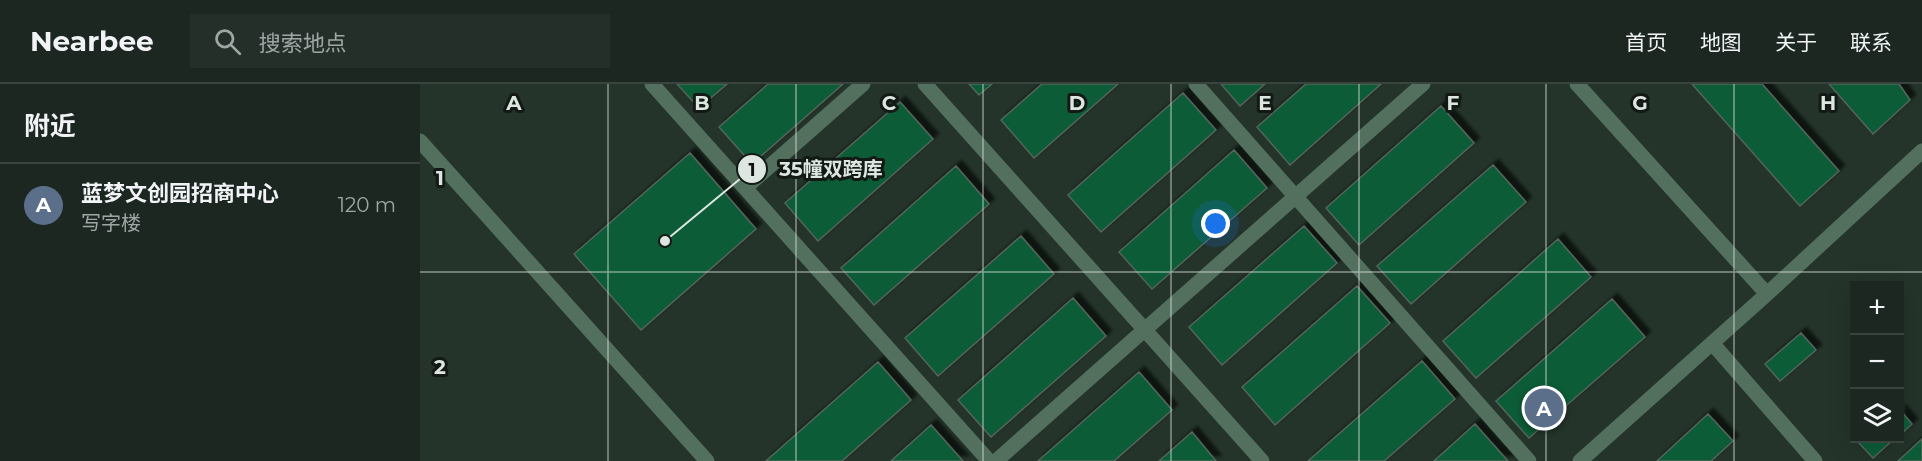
<!DOCTYPE html>
<html lang="zh">
<head>
<meta charset="utf-8">
<style>
	body { margin:0; font-family:Montserrat,"Noto Sans SC",sans-serif; background:#242f29; color:#f1f3f6 }
	.controls { position:absolute; right:18px; bottom:18px; display:grid; overflow:hidden; border-radius:0px; box-shadow:0 6px 24px #0002 }
	.controls button { width:54px; height:54px; display:grid; place-items:center; padding:0; border:0; border-bottom:2px solid #39443e; background:#1b2720; color:#f1f3f6; font:30px sans-serif }
	.you { position:absolute; left:796px; top:140px; width:21px; height:21px; margin:-15px; border:4px solid #fff; border-radius:50%; background:#1a73e8; box-shadow:0 0 0 9px #1a73e833 }
	.badge { display:grid; place-items:center; width:39px; height:39px; border-radius:50%; background:#f39aab; color:#fff; font-size:20px; font-weight:700 }
	.pin { position:absolute; translate:-50% -50%; border:3px solid #fff; box-shadow:0 2px 6px #0006 }
	.list { margin:0; padding:0; list-style:none }
	h2 { display:flex; justify-content:space-between; align-items:center; height:78px; margin:0; padding:0 24px; font-size:26px }
	h2 small { font-size:20px; font-weight:400; color:#a0a5a5 }
	.list li { display:grid; grid-template-columns:39px 1fr auto; gap:18px; align-items:center; box-sizing:border-box; height:84px; padding:0 24px; border-top:2px solid #39443e }
	.list b { display:block; font-size:22px; white-space:nowrap }
	.list p { margin:0; font-size:20px; white-space:nowrap; color:#a0a5a5 }
	.list em { font-size:20px; font-style:normal; color:#a0a5a5 }
	.icon { flex:none; width:33px; height:33px; fill:none; stroke:currentColor; stroke-width:2; stroke-linecap:round; stroke-linejoin:round }
	.map { position:relative; flex:none; width:1502px; height:377px; overflow:hidden }
	header { display:flex; align-items:center; gap:36px; box-sizing:border-box; height:84px; padding:0 30px; background:#1b2720; border-bottom:2px solid #39443e }
	header strong { font-size:28px }
	nav { display:flex; gap:33px; margin-inline-start:auto; font-size:21px }
	.search { width:420px; height:54px; background:#242f29; display:flex; align-items:center; gap:15px; box-sizing:border-box; padding:0 21px; border-radius:0px; color:#a0a5a5; font-size:22px }
	main { display:flex }
	aside { flex:1; background:#1b2720 }
	.map>svg:first-child { display:block }
	.building { fill:#075c37; stroke:#55655b; stroke-width:1.5; filter:url(#shadow) }
	.lines { fill:none; stroke-linecap:round; stroke-linejoin:round }
	.minor { stroke:#53705e; stroke-width:15 }
	.grid { fill:none; stroke:#dde6e0; stroke-width:1.5; stroke-opacity:0.55 }
	.grid-label { font-size:20px; text-anchor:middle; font-weight:bold; fill:#dde6e0; stroke:#131915; stroke-width:6; stroke-linejoin:round; paint-order:stroke }
	.leader { fill:none; stroke:#dde6e0; stroke-width:2 }
	.callout-dot { fill:#dde6e0; stroke:#131915; stroke-width:2 }
	.mark-label { font-size:18px; text-anchor:middle; font-weight:bold; fill:#111 }
	.callout-label { font-size:20px; text-anchor:middle; font-weight:bold; fill:#dde6e0; stroke:#131915; stroke-width:6; stroke-linejoin:round; paint-order:stroke }
</style>
</head>
<body>
<header>
<strong>Nearbee</strong>
<div class="search"><svg class="icon" aria-label="search" viewBox="0 0 24 24"><circle cx="10" cy="10" r="6"/><path d="M15 15l6 6"/></svg>搜索地点</div>
<nav><a>首页</a><a>地图</a><a>关于</a><a>联系</a></nav>
</header>
<main>
<aside>
<h2>附近<small></small></h2>
<ul class="list">
<li><span class="badge" style="background:#5c6f8a">A</span><div><b>蓝梦文创园招商中心</b><p>写字楼</p></div><em>120 m</em></li>
</ul>
</aside>
<div class="map">
<svg width="1502" height="377" viewBox="0 0 1502 377">
	<defs>
		<filter id="shadow"><feDropShadow dx="5.5" dy="-5.5" stdDeviation="1.5" flood-color="#0009"/></filter>
	</defs>
	<rect width="100%" height="100%" fill="#24342a"/>
	<path class="building" d="M257,0H307L279,24Z
		M348,0H423L332,80L299,43Z
		M549,0H572L559,11Z
		M622,0H698L614,74L581,36Z
		M801,0H845L820,22Z
		M886,0H961L870,81L837,43Z
		M1272,0H1342L1419,87L1380,122Z
		M1409,0H1479L1490,16L1453,50Z
		M763,9L796,46L681,148L648,111Z
		M480,18L513,55L398,157L365,119Z
		M1021,22L1054,59L939,161L906,124Z
		M814,66L847,104L732,205L699,168Z
		M270,69L336,145L221,246L154,170Z
		M1073,81L1106,118L991,220L957,182Z
		M536,82L569,120L454,221L421,184Z
		M884,142L917,179L802,281L769,243Z
		M601,152L634,190L518,292L485,254Z
		M1138,155L1171,193L1056,294L1023,257Z
		M937,202L970,239L855,341L822,303Z
		M653,214L686,252L571,353L538,316Z
		M1192,215L1225,253L1109,354L1076,317Z
		M1381,249L1396,266L1360,297L1345,280Z
		M1002,277L1035,315L964,377H888Z
		M458,278L491,316L422,377H346Z
		M719,288L752,326L694,377H618Z
		M1480,326L1492,340L1480,351Z
		M1288,330L1313,357L1291,377H1237Z
		M1055,340L1088,377H1014Z
		M511,341L543,377H471Z
		M772,348L796,377H739Z
		M1442,354H1475L1453,374L1438,358Z
		M1502,355V377H1478Z"/>
	<g class="lines">
		<path class="minor" d="M232,0L569,377
			M505,0L842,377
			M776,0L1109,377
			M1157,0L1347,210
			M0,57L287,377
			M326,103L443,0
			M1292,259L1395,377
			M576,377L1003,0
			M1160,377L1347,210L1502,67"/>
	</g>
	<path class="grid" d="M188,0V377M376,0V377M563,0V377M751,0V377M939,0V377M1126,0V377M1314,0V377M0,188H1502"/>
	<g class="grid-label">
		<text x="94" y="26">A</text>
		<text x="282" y="26">B</text>
		<text x="469" y="26">C</text>
		<text x="657" y="26">D</text>
		<text x="845" y="26">E</text>
		<text x="1033" y="26">F</text>
		<text x="1220" y="26">G</text>
		<text x="1408" y="26">H</text>
		<text x="20" y="101">1</text>
		<text x="20" y="290">2</text>
	</g>
	<path class="leader" d="M245 157L332 85"/>
	<g class="callout-dot">
		<circle cx="245" cy="157" r="6"/>
		<circle cx="332" cy="85" r="15"/>
	</g>
	<g class="mark-label">
		<text x="332" y="92">1</text>
	</g>
	<g class="callout-label">
		<text x="411" y="92">35幢双跨库</text>
	</g>
</svg>
<div class="controls">
<button>+</button>
<button>−</button>
<button><svg class="icon" aria-label="layers" viewBox="0 0 24 24"><path d="M12 4l9 5-9 5-9-5zM3 14l9 5 9-5"/></svg></button>
</div>
<div class="you"></div>
<div class="pin badge" style="left:1124px;top:324px;background:#5c6f8a">A</div>
</div>
</main>
</body>
</html>
